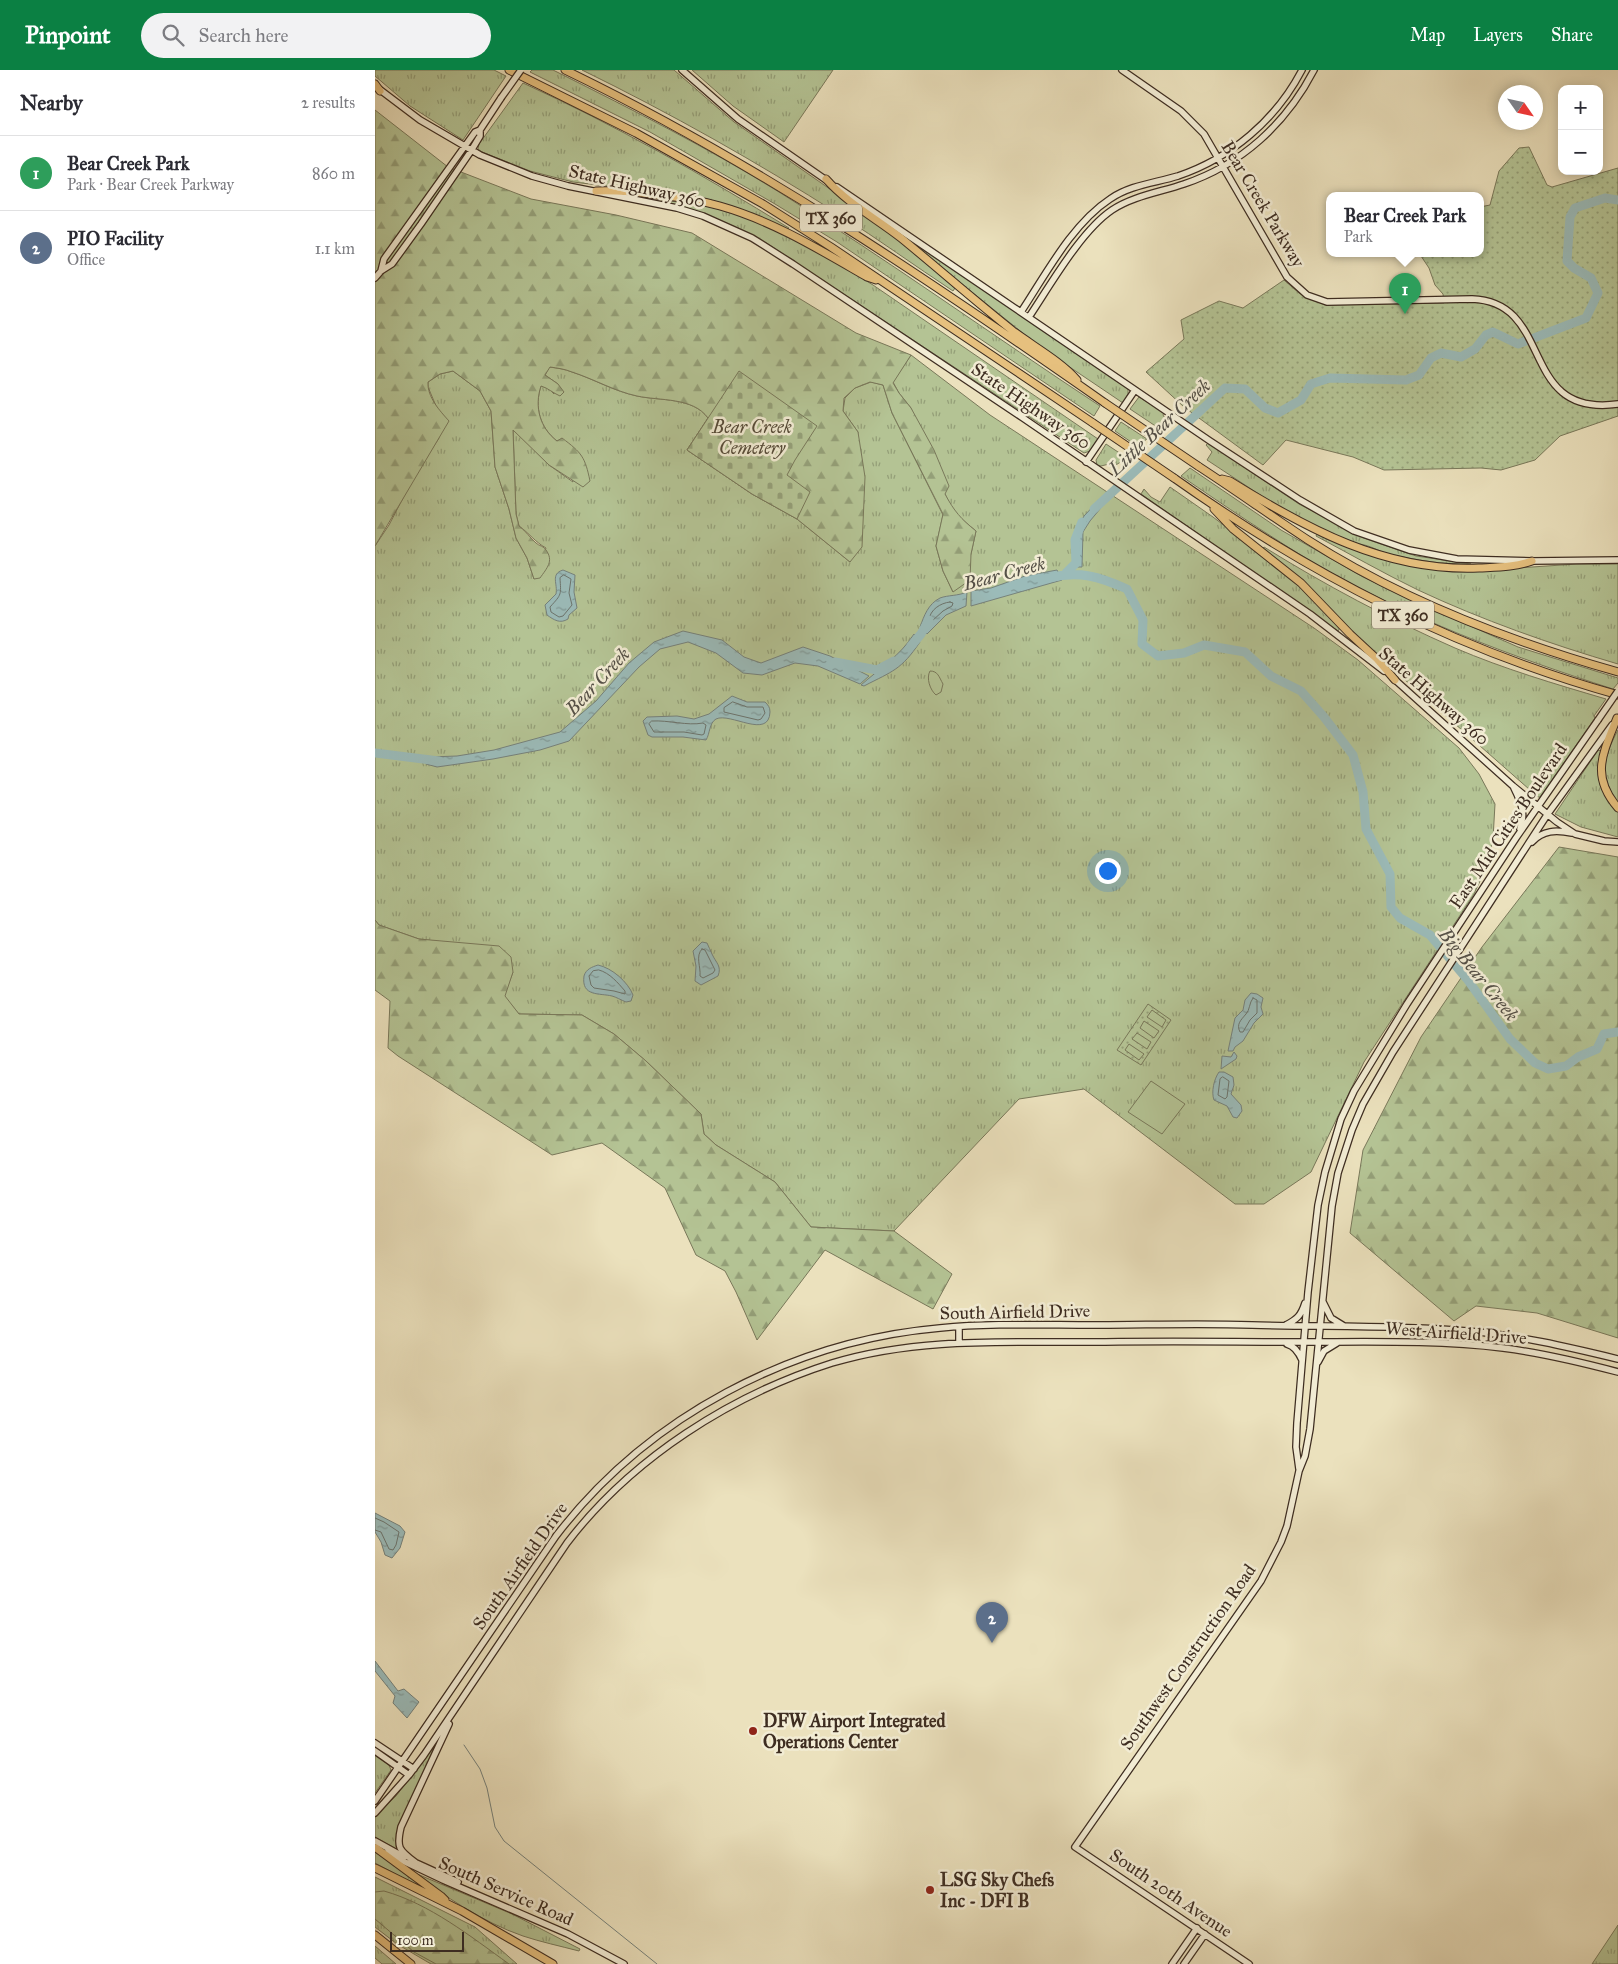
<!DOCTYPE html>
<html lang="en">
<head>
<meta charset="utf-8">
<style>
	body { margin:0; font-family:"IM FELL Great Primer",serif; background:#f2f2f3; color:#2b2b33 }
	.controls { position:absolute; right:15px; top:15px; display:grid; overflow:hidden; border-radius:10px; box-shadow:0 2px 12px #0003 }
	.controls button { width:45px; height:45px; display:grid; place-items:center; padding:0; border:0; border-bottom:1px solid #e1e1e2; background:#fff; color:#2b2b33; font:25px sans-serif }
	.compass { position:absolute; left:1123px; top:15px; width:45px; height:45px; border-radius:50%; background:#fff; box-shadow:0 2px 12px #0003; rotate:124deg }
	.scale { position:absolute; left:15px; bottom:12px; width:74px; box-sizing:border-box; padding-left:5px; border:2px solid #3e2d21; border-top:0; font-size:14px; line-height:18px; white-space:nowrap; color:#3e2d21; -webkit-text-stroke:4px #f2ecd4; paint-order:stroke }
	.you { position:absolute; left:732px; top:800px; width:18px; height:18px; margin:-12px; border:4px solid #fff; border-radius:50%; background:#1a73e8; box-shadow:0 0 0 8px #1a73e833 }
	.badge { display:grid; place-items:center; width:32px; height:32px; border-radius:50%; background:#0b8043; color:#fff; font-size:16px; font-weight:700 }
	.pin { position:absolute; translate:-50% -41px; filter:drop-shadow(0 1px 2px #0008) }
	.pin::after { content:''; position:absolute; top:26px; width:18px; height:15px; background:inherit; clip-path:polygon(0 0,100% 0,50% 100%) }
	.popup { position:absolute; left:951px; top:122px; width:158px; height:65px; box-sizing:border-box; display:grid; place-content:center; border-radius:10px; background:#fff; filter:drop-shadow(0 1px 4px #0005); font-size:16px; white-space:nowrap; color:#7c7c81 }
	.popup b { font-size:19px; color:#2b2b33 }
	.popup::after { content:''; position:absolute; left:50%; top:100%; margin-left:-10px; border:10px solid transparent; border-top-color:#fff }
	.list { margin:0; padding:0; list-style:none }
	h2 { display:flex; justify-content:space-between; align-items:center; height:65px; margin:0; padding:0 20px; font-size:21px }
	h2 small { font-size:16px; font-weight:400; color:#7c7c81 }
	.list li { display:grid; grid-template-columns:32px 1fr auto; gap:15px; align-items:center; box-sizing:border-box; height:75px; padding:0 20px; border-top:1px solid #e1e1e2 }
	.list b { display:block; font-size:19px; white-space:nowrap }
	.list p { margin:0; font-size:16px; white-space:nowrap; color:#7c7c81 }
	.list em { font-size:16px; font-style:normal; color:#7c7c81 }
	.icon { flex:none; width:28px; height:28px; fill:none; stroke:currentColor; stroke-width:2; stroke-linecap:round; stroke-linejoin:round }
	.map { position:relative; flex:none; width:1243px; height:1894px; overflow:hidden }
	header { display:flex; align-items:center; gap:30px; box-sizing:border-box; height:70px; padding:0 25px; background:#0b8043; color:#fff }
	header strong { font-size:24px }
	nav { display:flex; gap:28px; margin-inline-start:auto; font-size:18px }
	.search { width:350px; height:45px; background:#f2f2f3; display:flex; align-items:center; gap:12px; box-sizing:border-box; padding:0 18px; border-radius:28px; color:#7c7c81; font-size:19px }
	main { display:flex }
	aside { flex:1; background:#fff }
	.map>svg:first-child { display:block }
	.grass { fill:url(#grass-tufts); stroke:#79785a }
	.forest { fill:url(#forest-firs); stroke:#79785a }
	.cemetery { fill:url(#cemetery-stones); stroke:#79785a }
	.park { fill:url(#park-dots); stroke:#79785a }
	.pitch { fill:#b4c394; stroke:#79785a }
	.water { fill:url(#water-ripples); stroke:#76827c }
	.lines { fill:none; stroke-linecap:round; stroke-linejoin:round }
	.shore { stroke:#6c746d; stroke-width:1 }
	.stream { stroke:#76827c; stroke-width:1 }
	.river { stroke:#9bbbb9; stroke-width:9 }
	.secondary-casing { stroke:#3e2d21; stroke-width:8 }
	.highway-casing { stroke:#3e2d21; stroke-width:9 }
	.secondary { stroke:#f2ecd4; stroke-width:5.5 }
	.highway { stroke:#e6c07e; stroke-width:7 }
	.secondary-bridge-casing { stroke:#3e2d21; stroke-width:8; stroke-linecap:butt }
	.highway-bridge-casing { stroke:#3e2d21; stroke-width:9; stroke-linecap:butt }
	.secondary-bridge { stroke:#f2ecd4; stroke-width:5.5 }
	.highway-bridge { stroke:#e6c07e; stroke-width:7 }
	.poi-dot { fill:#8f2418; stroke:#f2ecd4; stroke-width:2 }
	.labels { text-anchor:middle; stroke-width:5; stroke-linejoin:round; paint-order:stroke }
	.shield { fill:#f2ecd4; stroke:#746657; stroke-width:1 }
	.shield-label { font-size:16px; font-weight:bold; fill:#3e2d21 }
	.street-label { font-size:18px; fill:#3e2d21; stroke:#f2ecd4 }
	.park-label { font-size:18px; font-style:italic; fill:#564b38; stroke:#f2ecd4 }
	.poi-label { font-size:18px; font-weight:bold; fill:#3e2d21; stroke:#f2ecd4; text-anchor:start }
	.water-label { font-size:19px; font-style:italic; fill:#555047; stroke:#f2ecd4 }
</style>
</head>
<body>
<header>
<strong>Pinpoint</strong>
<div class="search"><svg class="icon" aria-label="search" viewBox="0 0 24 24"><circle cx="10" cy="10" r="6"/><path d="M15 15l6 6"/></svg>Search here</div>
<nav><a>Map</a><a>Layers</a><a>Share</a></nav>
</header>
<main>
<aside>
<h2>Nearby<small>2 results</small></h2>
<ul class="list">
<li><span class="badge" style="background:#2e9e5b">1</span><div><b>Bear Creek Park</b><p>Park · Bear Creek Parkway</p></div><em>860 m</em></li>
<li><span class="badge" style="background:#5c6f8a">2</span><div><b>PIO Facility</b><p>Office</p></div><em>1.1 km</em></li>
</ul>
</aside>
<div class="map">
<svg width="1243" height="1894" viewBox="0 0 1243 1894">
	<defs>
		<pattern id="grass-tufts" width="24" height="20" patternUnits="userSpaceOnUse" patternTransform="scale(1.25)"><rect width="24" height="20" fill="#b4c394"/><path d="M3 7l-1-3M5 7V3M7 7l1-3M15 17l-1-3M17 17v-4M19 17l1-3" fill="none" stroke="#949f78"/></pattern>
		<pattern id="forest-firs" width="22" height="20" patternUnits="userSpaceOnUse" patternTransform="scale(1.25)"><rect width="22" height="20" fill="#b4c394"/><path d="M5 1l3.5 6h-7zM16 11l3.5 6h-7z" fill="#949f78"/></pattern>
		<pattern id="cemetery-stones" width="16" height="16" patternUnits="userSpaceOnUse" patternTransform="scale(1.25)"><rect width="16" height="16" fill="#b4c394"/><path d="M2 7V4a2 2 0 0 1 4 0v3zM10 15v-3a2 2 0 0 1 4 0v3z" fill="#949f78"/></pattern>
		<pattern id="park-dots" width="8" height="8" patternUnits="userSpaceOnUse" patternTransform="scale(1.25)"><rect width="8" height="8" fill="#b4c394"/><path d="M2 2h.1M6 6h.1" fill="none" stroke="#949f78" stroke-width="1.8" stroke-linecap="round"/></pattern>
		<pattern id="water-ripples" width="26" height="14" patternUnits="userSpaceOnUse" patternTransform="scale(1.25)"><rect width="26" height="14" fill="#9bbbb9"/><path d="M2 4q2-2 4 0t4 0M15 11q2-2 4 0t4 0" fill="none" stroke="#809896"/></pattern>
	</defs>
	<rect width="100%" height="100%" fill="#ebe1bd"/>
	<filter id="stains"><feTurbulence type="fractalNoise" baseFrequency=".004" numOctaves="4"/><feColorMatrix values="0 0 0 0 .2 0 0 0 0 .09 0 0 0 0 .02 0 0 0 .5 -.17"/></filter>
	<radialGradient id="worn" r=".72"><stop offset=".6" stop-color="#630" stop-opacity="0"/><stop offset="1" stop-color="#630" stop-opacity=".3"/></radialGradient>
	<path class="grass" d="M0,0H119L131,6L88,70L35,36L0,6Z
		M157,0H178L184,3C258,40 333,78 404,122C513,190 617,265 725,336L719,346L462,172L400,134L275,62L155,2Z
		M207,0H299L359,52L502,152L580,218L578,221C540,196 503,169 465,145C382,92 295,43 207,0Z
		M317,0H458L409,72L358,36Z
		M148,13C240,55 328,105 414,158L412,160L362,138L282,122L198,112L155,101L107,82L103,79L104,74Z
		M287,130L303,132L304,130L348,140L368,146L402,161L451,186L498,215L723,369L715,381L709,383L390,172C356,153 324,141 287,131Z
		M536,170L753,319V324L748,333L665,277L535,172Z
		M536,285L615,345L939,558L983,590L1084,678L1104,704L1120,734L1118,769L1111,798L1099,824L989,992L936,1102L889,1134H860L709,1019L644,1029L519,1161L436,1157L400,1112L341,1075L329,1064L326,1044L271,991L239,964L207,945L144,944L129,926L138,902L77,873L44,869L4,855L0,850V476L14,455L40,405L64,368L61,336L53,317V312L65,304L78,301L105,321L116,341L120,397L134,439L141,468L152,488L159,509L171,478C160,472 154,463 144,456L141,444L138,359L174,395L198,412L187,369L182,371C165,358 159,337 166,316L173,318L179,324L183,314L170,305L174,297C182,298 190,299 197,302C219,309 238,321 262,326C285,331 318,327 333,348L312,380L377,424L422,449L475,492L483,362L468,341L470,328L480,318L496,312L508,315L517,343L568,445L561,476L568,501L578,522L596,484L601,461L583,446L577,439L570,424L536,338L524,323L518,312Z
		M764,327L789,342L788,345L791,350L782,357L755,339Z
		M746,352L772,369L762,376L740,361Z
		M833,373L924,434L989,468L1041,486L1096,494C1068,495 1041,490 1014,484C1003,481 991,473 980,474L911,442L832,390L837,382L831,375Z
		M731,374L752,388L736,398L734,394L726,396L722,395L721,390Z
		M815,398L906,460L988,507L1034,529L1143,577L1243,608V613L1238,619C1135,586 1033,548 939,493C894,466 850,436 806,406Z
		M795,417L838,447L898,493L926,518L965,558L963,561L766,424L769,419L776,427L785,432Z
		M942,464L997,486L1049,498L1112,500L1202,494H1243V594C1175,574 1107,550 1043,520C1008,503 975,484 941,466Z
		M889,477C950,515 1014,549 1080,578C1129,599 1180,614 1231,629L1219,646L1220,648L1165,727H1163L987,572L887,479Z
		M1243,660V733C1224,706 1228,688 1243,660Z
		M1223,680L1226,681L1225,714L1231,727L1243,742V767L1206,757L1180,744Z
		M59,1677L23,1763L25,1781L0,1767V1746L21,1726Z
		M0,1685L14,1695L16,1700L0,1723Z
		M0,1782L57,1821L55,1822L0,1793Z
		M35,1801L137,1844L205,1879L204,1881C185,1876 166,1872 148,1866C107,1852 70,1826 35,1801Z
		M0,1807L100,1857L142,1894H56L22,1874L0,1857Z
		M1243,1855V1894H1217Z
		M0,1876L21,1894H7L0,1888Z"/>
	<path class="forest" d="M0,40L73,97L156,129L241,145L317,163L481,263L536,285L518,313L524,323L536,338L559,380L574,416L570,424C579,441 586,449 601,461L596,484L595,510L578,522L568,501L561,476L568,444L517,343L508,315L495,312L480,318L469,328L468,341L483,362L490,407L487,477L475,492L422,449L377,424L312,380L333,348C318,327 285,331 262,326C239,321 219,309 197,302C190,299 182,298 175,297L170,305L183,314L189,322L185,326C178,323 173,318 166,316C159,337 165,358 182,371L187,368C207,383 210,387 215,411L208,417L174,395L138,360L141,444L144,456C151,461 155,468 161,473C164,476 169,476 171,480C179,491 172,498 165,508L159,509L152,488L141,468L134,439L120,397L116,341L105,321L78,301L65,304L53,312C52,327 65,341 74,351L0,476Z
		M1184,777L1243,787V1268L1162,1243L1101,1236L1079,1251L975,1163L988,1080L1046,967L1107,877Z
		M0,850L4,855L44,869L124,876L136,887L138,902L130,926L144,944L207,945L239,964L271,991L326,1044L329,1064L341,1075L400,1112L436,1157L519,1161L577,1204L558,1239L450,1180L382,1270L361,1222L350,1201L321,1185L290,1118L227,1073L177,1085L23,986L13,978L15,931L0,920Z
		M9,1821C55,1834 95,1866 134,1894H61L39,1882L0,1849V1822Z"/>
	<path class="cemetery" d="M364,301L442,356L420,390L412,405L435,422L422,449L377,424L312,380Z"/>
	<path class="park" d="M1154,77L1172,115L1177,117L1243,98V346L1185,366L1160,390L1126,400L1106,398L1009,400L978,387L911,370L888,395L809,337L771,302L809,269L806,250L844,231L868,238L909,210L924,223L950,235L1069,233L1068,224L1060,215L1054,198L1044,183H1105V137L1115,135L1124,101L1144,78Z
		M773,934L796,950L766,995L742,980Z"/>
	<path class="pitch" d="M555,601C563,601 564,607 568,614L566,622L561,625C555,620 551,608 555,601Z
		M777,940L791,950L787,957L772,947Z
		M769,951L784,961L779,968L765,958Z
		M762,963L776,972L772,979L757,969Z
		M754,974L769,984L764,990L750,980Z
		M776,1011L810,1034L787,1064L753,1042Z"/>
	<path class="water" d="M726,428L730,433L715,451L708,462L707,497H701L703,458L709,446Z
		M188,500L200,505L199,522L202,538L194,545L193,549C185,554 179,550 172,545L170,535L181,524C183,514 175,504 188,500Z
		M682,500L687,510L596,536V521L616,518L650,506Z
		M592,522L591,536L571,545L552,564L545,557C549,546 553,534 565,528C573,525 583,526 592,522Z
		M308,561L347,570L369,587L386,593L428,577L455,586L494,606L485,614L443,596L420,593L387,605L368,603L341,583L313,572L285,579L264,597L194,671L165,680L118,689L62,697L51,694L55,687L82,686L119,680L185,662L221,631L254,593L279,572Z
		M539,564L545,572C526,600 518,601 489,616L486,615C504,599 525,586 539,564Z
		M357,626L372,632H390C393,635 395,637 395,642C394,670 355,642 341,649C334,653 335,664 331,670L308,667H277L273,665L268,651L272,647L302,646L319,649L334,644Z
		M327,872L332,873C334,877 335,880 337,884C341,893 347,896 343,906L326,915L320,911L321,896L318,881Z
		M223,895C237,898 253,912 258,925L256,931L251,932C246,930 241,927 237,926C225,923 206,927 209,906C211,899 217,897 223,895Z
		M876,923L882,924L888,928L886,937L888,944L879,953L868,971L860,977L858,981H853L860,948L868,940L870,930Z
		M859,982L862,986L861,989L846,999L847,986L856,987Z
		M844,1002H849L858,1007L859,1015L856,1024L866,1035L867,1041L862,1048L858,1047L852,1036L839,1030C836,1022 839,1009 844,1002Z
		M0,1443L25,1456L30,1462L25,1478L17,1488L10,1485L6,1472L0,1462Z
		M0,1591L23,1621L29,1619L44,1632L32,1648L18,1633L20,1626L0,1601Z"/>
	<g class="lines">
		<path class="shore" d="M189,505L196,509L194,523L197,535L188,546L184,547L176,542L175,537C187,524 186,525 185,508Z
			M575,532L578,533L577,536L568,541L557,551L554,550C555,540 565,533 575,532Z
			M358,632L372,637H388L390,643L386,649L383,650L349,642V638Z
			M277,651C294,650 312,656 328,653L331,655L329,664L327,665L309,662H279L274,654Z
			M327,879L330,880L340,900L338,903L328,908L325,906C326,897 320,886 327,879Z
			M224,900C235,903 243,913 250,921V924L239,921L219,918L216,915L214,906L218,901Z
			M878,928L882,930V943L875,950L868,962H865C861,954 866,950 871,944C875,940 874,933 878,928Z
			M848,1007L854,1011L852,1027L850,1029L843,1025L845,1009Z
			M0,1448L9,1452L24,1462L21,1475L18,1480L14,1479L6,1462L0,1460"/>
		<path class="stream" d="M89,1675L105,1699L112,1718L120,1757L129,1771L282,1894"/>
		<path class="river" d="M719,439L850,318L870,319L890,338L903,343L926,330L936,314L955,308L1031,310L1044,305L1056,288L1066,283L1086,287L1100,279L1111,265L1118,262L1143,274L1211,248L1223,223L1216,208L1199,198L1192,191L1195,147L1200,138L1230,128L1243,130
			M691,503L701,493L700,470L707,452
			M674,508C704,500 725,507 752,519L768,550L767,574L783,586L809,583L829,575L870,582L896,606L926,621L949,647L978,685L988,722L991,759L1015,804L1016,837L1025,848L1055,865L1092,909L1135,969L1160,993L1173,999L1191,996L1203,987L1222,979L1229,964L1243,962
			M536,576L546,564L554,550
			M460,592L502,600L519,591
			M0,683L64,691"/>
		<g class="secondary-casing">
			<path id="secondary" d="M307,0L363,49L454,112
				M747,0L806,41L829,64L912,207L932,225L952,232L1097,229C1181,232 1142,348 1243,334
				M4,19L45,50L105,85L157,106L193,116L302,138L328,146L377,168L418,194L648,348L935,544L1009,601
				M462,117L835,371L925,430L979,461L1034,480L1082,489L1157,491L1243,490
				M6,201L9,189L100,62L105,60
				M0,208L6,201L17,194L46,154L96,81L105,66V60L126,28
				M646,242C671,204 697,154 735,129C755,115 780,113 803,106C856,88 901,50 927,0
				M654,247C676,214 706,161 737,140C758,126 786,122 809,114C866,95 911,54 939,0
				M711,392L760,320
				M1018,608L1138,716L1182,752L1200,764L1229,771L1243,772
				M1139,718C1146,732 1151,743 1145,759
				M1157,772C1168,760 1181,760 1197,763
				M948,1232L956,1248L969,1256
				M911,1255C922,1249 926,1246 930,1233
				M584,1257V1273
				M912,1274C920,1276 924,1283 927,1290
				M943,1292L949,1281L962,1273
				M924,1399L921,1377L922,1353L933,1222L943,1135L950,1102L966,1049L979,1021L1032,934L1141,768L1223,650
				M0,1673L39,1699
				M0,1681L34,1705
				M0,1731L181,1466C272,1347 416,1271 565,1258C615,1253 667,1255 718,1255C771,1255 824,1253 877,1255C949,1257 1021,1255 1092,1261C1143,1265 1193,1277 1243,1289
				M0,1743L34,1705L49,1685L192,1473C257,1388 356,1325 457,1293C546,1266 639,1273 730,1272C796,1271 861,1272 926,1272C993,1272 1062,1270 1128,1278C1167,1283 1205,1292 1243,1302
				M0,1771L29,1787
				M11,1783L68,1810L193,1864L249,1894
				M39,1792L83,1812
				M41,1793C24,1780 21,1778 26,1757L74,1654
				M797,1894L822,1858
				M809,1894L830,1864
				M874,1894L700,1777L886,1511L906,1472L912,1456L924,1401L930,1386L935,1359L957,1136L963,1103L977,1060L988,1034L1018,982L1172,745L1237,655"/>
		</g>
		<g class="highway-casing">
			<path id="highway" d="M134,0L261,63L388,134L456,177L718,353
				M190,0C381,92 557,212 730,333
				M0,14L5,21
				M451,109C472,133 502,149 526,168C564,199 600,231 638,261C658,276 687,292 702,310
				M221,121C241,120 261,122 282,125C303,127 324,130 345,136C398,151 445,180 492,207L501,210
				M823,396C860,420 896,446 933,470C1027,530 1137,572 1243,602
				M799,408C938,506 1079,579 1243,625
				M847,409L855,411C932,459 1011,502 1104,498C1123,497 1140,497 1157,491
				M839,439L858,459L926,513L975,564L1002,589L1020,610
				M1242,648C1228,683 1215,706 1243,738
				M1,1778L66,1826L70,1830
				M0,1798L87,1841L178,1894
				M0,1865L36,1894"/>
		</g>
		<use href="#secondary" class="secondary"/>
		<use href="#highway" class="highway"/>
		<g class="secondary-bridge-casing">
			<path id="secondary-bridge" d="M126,28L146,0
				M1223,650L1243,621"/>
		</g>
		<g class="highway-bridge-casing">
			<path id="highway-bridge" d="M730,333L823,396
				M718,353L799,408"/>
		</g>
		<use href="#secondary-bridge" class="secondary-bridge"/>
		<use href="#highway-bridge" class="highway-bridge"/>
	</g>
	<g class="poi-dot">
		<circle cx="378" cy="1661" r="5"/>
		<circle cx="555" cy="1820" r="5"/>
	</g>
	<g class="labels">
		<g class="shield">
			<rect x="425" y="134.5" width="62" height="27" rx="4"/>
			<rect x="997" y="531.5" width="62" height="27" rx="4"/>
		</g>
		<g class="shield-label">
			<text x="456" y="154">TX 360</text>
			<text x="1028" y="551">TX 360</text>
		</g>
		<g class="street-label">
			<text transform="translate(262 116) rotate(13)" y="6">State Highway 360</text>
			<text transform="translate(888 134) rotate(59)" y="6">Bear Creek Parkway</text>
			<text transform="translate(656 336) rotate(34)" y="6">State Highway 360</text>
			<text transform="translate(1059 626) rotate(41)" y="6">State Highway 360</text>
			<text transform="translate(1133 756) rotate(-56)" y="6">East Mid Cities Boulevard</text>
			<text transform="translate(640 1242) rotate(-1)" y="6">South Airfield Drive</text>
			<text transform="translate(1081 1263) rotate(4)" y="6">West Airfield Drive</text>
			<text transform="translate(145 1496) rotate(-55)" y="6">South Airfield Drive</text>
			<text transform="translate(813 1587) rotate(-55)" y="6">Southwest Construction Road</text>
			<text transform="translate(131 1821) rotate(24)" y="6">South Service Road</text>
			<text transform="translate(796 1823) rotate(34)" y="6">South 20th Avenue</text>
		</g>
		<g class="park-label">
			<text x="377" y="363">Bear Creek<tspan x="377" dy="21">Cemetery</tspan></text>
		</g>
		<g class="poi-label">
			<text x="388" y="1657">DFW Airport Integrated<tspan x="388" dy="21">Operations Center</tspan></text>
			<text x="565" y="1816">LSG Sky Chefs<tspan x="565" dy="21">Inc - DFI B</tspan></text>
		</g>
		<g class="water-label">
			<text transform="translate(784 357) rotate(-43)" y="7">Little Bear Creek</text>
			<text transform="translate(629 503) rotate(-15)" y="7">Bear Creek</text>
			<text transform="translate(222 611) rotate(-47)" y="7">Bear Creek</text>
			<text transform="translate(1104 904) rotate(51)" y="7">Big Bear Creek</text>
		</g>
	</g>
	<rect width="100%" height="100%" filter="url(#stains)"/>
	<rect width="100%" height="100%" fill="url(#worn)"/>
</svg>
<div class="controls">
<button>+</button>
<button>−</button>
</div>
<svg class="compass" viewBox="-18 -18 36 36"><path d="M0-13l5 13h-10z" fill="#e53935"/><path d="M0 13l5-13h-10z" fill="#7c7c81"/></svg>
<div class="scale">100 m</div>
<div class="you"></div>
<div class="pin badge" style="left:1030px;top:244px;background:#2e9e5b">1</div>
<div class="popup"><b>Bear Creek Park</b>Park</div>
<div class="pin badge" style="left:617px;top:1573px;background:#5c6f8a">2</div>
</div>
</main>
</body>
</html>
